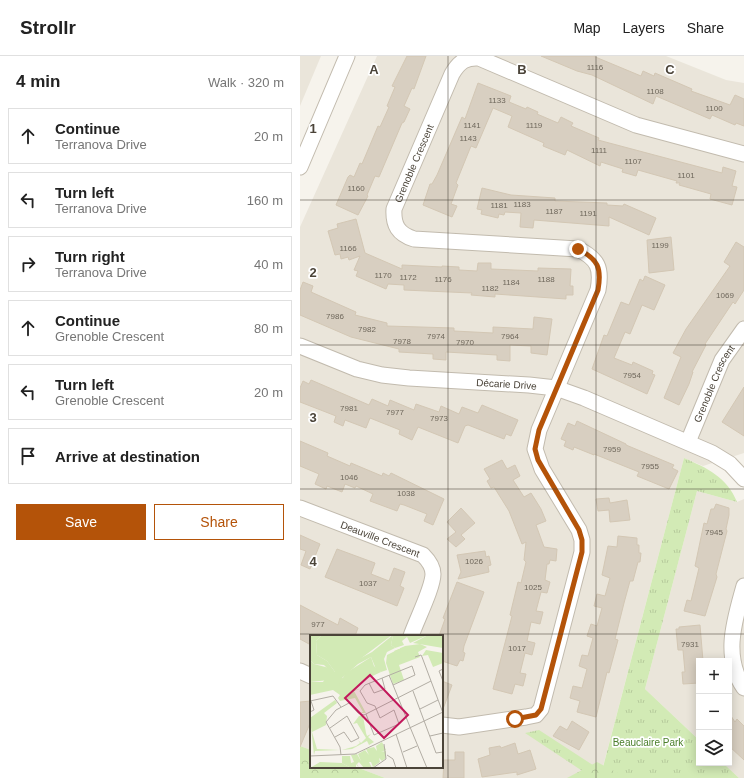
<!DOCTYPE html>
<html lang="en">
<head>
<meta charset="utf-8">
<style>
	body { margin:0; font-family:Arial,sans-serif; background:#f2f2f2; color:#222 }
	.controls { position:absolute; right:12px; bottom:12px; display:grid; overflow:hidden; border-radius:0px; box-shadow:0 2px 10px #0003 }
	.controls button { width:36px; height:36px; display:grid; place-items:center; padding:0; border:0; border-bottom:1px solid #e0e0e0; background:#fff; color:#222; font:20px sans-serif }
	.stop { position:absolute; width:12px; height:12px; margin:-9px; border:3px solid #b45309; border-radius:50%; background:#fff }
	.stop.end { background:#b45309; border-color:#fff; box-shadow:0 1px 4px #0008 }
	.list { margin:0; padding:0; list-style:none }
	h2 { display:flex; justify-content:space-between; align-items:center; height:52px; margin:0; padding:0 16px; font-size:17px }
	h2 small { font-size:13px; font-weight:400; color:#767676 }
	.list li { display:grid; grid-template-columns:26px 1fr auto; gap:12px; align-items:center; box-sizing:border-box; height:56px; margin:0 8px 8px; padding:0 8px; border:1px solid #e0e0e0; border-radius:0px }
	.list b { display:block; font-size:15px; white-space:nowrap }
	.list p { margin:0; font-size:13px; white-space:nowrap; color:#767676 }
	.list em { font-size:13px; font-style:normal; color:#767676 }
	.actions { display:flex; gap:8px; padding:12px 16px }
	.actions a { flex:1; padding:9px 0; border:1px solid #b45309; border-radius:0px; text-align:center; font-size:14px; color:#b45309 }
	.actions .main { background:#b45309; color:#fff }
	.icon { flex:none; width:22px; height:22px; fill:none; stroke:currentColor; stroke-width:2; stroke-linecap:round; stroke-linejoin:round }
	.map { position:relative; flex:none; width:444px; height:722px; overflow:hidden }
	header { display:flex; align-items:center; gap:24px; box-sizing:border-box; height:56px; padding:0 20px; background:#fff; border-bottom:1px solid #e0e0e0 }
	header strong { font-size:19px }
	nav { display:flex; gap:22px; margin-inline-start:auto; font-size:14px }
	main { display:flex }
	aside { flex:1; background:#fff }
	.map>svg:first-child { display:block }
	.residential { fill:#eae5da }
	.grass { fill:url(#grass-tufts) }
	.forest { fill:url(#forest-crowns) }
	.building { fill:#d8cfc1; stroke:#d3c7b4 }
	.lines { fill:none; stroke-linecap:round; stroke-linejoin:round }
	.minor-casing { stroke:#c2bbae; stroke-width:17 }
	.minor { stroke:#fff; stroke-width:15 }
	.route { stroke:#b45309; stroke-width:5 }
	.grid { fill:none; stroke:#4b4439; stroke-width:1; stroke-opacity:0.55 }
	.labels { text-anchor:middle; stroke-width:3.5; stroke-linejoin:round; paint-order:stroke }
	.number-label { font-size:8px; fill:#6e675b }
	.street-label { font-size:10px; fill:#4b4439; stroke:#fff }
	.park-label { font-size:10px; fill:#4a7f2a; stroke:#fff }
	.inset-road { fill:none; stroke:#b2ada4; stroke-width:1 }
	.view { fill:#c2185b; fill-opacity:0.15; stroke:#c2185b; stroke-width:2 }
	.inset-edge { fill:none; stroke:#4b4439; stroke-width:2 }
	.grid-label { font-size:13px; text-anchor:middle; font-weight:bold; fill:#4b4439; stroke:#fff; stroke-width:3.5; stroke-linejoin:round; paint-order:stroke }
</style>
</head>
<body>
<header>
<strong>Strollr</strong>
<nav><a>Map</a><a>Layers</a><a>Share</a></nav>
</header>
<main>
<aside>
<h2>4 min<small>Walk · 320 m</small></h2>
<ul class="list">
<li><svg class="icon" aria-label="ahead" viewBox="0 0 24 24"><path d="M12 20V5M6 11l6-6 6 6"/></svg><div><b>Continue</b><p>Terranova Drive</p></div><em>20 m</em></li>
<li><svg class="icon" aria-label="left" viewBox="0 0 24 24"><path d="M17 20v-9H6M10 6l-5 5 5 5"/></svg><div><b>Turn left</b><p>Terranova Drive</p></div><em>160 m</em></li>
<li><svg class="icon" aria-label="right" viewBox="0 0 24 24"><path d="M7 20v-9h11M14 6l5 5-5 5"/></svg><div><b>Turn right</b><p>Terranova Drive</p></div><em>40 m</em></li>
<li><svg class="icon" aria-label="ahead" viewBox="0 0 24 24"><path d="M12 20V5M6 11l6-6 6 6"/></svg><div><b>Continue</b><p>Grenoble Crescent</p></div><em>80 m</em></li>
<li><svg class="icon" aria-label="left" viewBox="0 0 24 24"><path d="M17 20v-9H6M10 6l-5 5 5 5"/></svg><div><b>Turn left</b><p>Grenoble Crescent</p></div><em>20 m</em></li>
<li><svg class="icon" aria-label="arrive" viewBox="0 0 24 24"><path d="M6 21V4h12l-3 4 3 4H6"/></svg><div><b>Arrive at destination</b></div></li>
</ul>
<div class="actions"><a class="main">Save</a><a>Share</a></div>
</aside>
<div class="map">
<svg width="444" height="722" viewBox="0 0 444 722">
	<defs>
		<pattern id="grass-tufts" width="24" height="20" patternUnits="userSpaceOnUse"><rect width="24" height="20" fill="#d2eab5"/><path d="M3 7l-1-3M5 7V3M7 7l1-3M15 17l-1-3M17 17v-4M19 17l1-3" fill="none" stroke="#b6ca9c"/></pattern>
		<pattern id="forest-crowns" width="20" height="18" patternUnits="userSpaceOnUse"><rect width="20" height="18" fill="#d2eab5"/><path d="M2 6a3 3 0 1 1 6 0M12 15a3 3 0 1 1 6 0" fill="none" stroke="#b6ca9c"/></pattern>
	</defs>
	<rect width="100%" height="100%" fill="#f6f3ec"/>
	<path class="residential" d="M0,0H21L0,50Z
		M77,0H366L426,24L444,27V397L403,410L384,402L300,722H85L56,711H142V580H11V694L0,690V171Z
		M397,435L437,446L444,443V722H439L423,707H429V605H399V684L345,633Z"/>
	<path class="grass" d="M384,402C407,412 427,421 437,446L397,435L345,633L399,684V707H423L439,722H293L225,677L239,674L302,715Z"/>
	<path class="forest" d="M0,690L11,694V711H56L85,722H0Z
		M297,706L327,722H267Z"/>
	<path class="building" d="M107,0H126L114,33L112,32L104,50L110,53L104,66L102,67L79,121L75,120L67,139L68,140L58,159L36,149L48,121L50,119L54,121L60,107L62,108L78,70L80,71L89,51L87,50L95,31L92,30Z
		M241,0H293L341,20L343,15L354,20L355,17L392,33L391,35L430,49L435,39L444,43V70L436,67L435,69L412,59L410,63L356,40L353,48L292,19L277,15Z
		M178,27L211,40L209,46L226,53L227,51L238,56L237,58L258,67L261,61L273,67L271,70L299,82L298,84L422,117L423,111L436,115L432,130L437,131L432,149L410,143L411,138L379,129L380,127H376L377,125L338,114L336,120L322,116L323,113L301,106L300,110L267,94L265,99L243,90L244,87L208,71L212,60L193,52L176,92L171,90L156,127L158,129L151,148L157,150L152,161L123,149L130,128H132L137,119L162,61L165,63Z
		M182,132L211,139L255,142V145L307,147V149L323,150L324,148L356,162L349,179L309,161V170L234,164L233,172L220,171L221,157L205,156L204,159L199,158L198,162L181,158L182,154L177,153Z
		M56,163L65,197L102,213V209L142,211V210L159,211V214L177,215L178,207H191V213L238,215V212L271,213L270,230H273V239H266V243L195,238V241L171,239L172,237L104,234V229L88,228L86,233L56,220L58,215L54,214L60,200L49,204L48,201L41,203L40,198L35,199L28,175L38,172L37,168Z
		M371,181L374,214L349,217L347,184Z
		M436,186L444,191V234L435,248L433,246L405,288L406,289L392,316H393L389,328L379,349L364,342L381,301L373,297L386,273L430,210L424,206Z
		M345,220L365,229L354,254L342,249L330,278L325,276L314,302L332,309L333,306L353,315L352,318L355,319L347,338L292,313L304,279L307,280L321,246L329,249L340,223L343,225Z
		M3,226L13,230L11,236L56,256L55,259L87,267V270L154,272V275L193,277V271L233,273L234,261L252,263L247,299L231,297V290L210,289V305L197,304V299L146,296V304L133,303V298L99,296V293L51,281L0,259V234Z
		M11,324L69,349L72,343L88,350L90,344L114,354L116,348L139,356L141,350L159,358L162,351L178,357L182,349L218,364L211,380L206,378L204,383L168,369L165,370L158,387L118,371L112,384L99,378L100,374L70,362L66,372L45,364L43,370L34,366L36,360L0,346V332L3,325L9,328Z
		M444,331V380L422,366Z
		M277,365L326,388V389L374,409L372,412L378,415L369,433L337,420L339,416L294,398V399L274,391L273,394L264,390L266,385L261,383L268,367L275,370Z
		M0,385L28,397L27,400L50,410L51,407L82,420L83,417L89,420L91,417L144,443L133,469L124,465L127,458L104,449L100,448L97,455L70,445L73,438L56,430L55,432L45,428L42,436L27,430L26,433L15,428L19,418L0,410Z
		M202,404L207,413L215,409L220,420L213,424L224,441L231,437L241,453L246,465L236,469L244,491L257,493L256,505L250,504L249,508H247L245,524L250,526L247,537L241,536L236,555L243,556L240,568L231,566L227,585L235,587L232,599L225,597L220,617L226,618L223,630L215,628L212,638L193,633L212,560L210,559L218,526L221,527L226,506L224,504L226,486L222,488L209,455L194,431L191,432L187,425L190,423L184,413Z
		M309,442L310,447L327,444L330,464L310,466L309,454L298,455L296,443Z
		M416,448L429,452V459L426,473L427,475L416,518L417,521L405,560L384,555L387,544L391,545L399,512L395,510L404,467L407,468L411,453H414Z
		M161,452L175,467L161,479L165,483L156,491L147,483L156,476L147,466Z
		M0,479L20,488L10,513L1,509L6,495L0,493Z
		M318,480L337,482V489H339V497H341L340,506H338L333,525H330L324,547L315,583L318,584L309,617L307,616L296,661L277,656L280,645L270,642L273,630L282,632L287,613L279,610L282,599L288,600L293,582L287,580L291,568L297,570L302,552L294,550L297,538L305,540L310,522L302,519L308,490L317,491Z
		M37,493L75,507L71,518L89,525L94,512L105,516L100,530L104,532L97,550L25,521Z
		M185,495L186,501L189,500L191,509L188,510L189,516L158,523L161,516L157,499Z
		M157,526L184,536L164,590L163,596L165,597L163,605L160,604L157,610L142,605V580H139L145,563L143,562Z
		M0,549L38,569L40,562L58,572L55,580H11L9,588L0,583Z
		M400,569L403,605H399V627L383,628L382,616H385L383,594H378L376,573H379V571Z
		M142,625L152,629L143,653H142Z
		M11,645V665L0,691V646Z
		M429,657L435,666L437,663L444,670V704L429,690Z
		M272,665L289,676L279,694L253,680L260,670L267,674Z
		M215,687L218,698L230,694L236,713L217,719V716L182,721L178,703L190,699L189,692L200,690L201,692Z
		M155,696H164V722H143L144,704H155Z"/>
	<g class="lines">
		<g class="minor-casing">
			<g id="minor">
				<path d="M0,111L47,0"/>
				<path id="s1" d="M0,290L57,313L82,319L109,322L229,329L256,332L284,342L412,397L430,408L444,423"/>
				<path id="s2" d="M388,386L422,304L444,273"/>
				<path id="s3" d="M0,452L123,499C128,504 133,510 133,518C133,532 116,565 111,580"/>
				<path d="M444,530C435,563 422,600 444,632"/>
				<path d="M0,615L11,620"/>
				<path id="s4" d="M142,669L159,671L226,661L236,659L241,653L282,496V484L279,474L242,413L235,393L239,374L298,234C302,212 298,203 278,193L114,183C98,178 93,169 94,153L152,18C159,6 166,1 179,2L336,69L444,98"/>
			</g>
		</g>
		<use href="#minor" class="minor"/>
	</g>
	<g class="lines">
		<path class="route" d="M215,663L236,659L241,653L282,496V484L279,474L238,404L235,393L239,374L298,234C302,212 298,203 278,193"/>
	</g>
	<path class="grid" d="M148,0V722M296,0V722M0,144H444M0,289H444M0,433H444M0,578H444"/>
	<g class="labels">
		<g class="number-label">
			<text x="295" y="14">1116</text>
			<text x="355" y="38">1108</text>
			<text x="197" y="47">1133</text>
			<text x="414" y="55">1100</text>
			<text x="172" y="72">1141</text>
			<text x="234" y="72">1119</text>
			<text x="168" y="85">1143</text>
			<text x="299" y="97">1111</text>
			<text x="333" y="108">1107</text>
			<text x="386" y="122">1101</text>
			<text x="56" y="135">1160</text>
			<text x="222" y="151">1183</text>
			<text x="199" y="152">1181</text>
			<text x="254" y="158">1187</text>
			<text x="288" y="160">1191</text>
			<text x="360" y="192">1199</text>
			<text x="48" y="195">1166</text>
			<text x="83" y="222">1170</text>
			<text x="108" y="224">1172</text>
			<text x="143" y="226">1176</text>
			<text x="246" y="226">1188</text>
			<text x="211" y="229">1184</text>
			<text x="190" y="235">1182</text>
			<text x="425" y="242">1069</text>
			<text x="35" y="263">7986</text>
			<text x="67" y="276">7982</text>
			<text x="136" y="283">7974</text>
			<text x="210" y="283">7964</text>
			<text x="102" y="288">7978</text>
			<text x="165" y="289">7970</text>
			<text x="332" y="322">7954</text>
			<text x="49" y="355">7981</text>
			<text x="95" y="359">7977</text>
			<text x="139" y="365">7973</text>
			<text x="312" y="396">7959</text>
			<text x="350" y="413">7955</text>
			<text x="49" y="424">1046</text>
			<text x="106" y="440">1038</text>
			<text x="414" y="479">7945</text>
			<text x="174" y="508">1026</text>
			<text x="68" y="530">1037</text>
			<text x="233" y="534">1025</text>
			<text x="18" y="571">977</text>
			<text x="390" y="591">7931</text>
			<text x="217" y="595">1017</text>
		</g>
		<g class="street-label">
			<text dy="4" stroke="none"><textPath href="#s4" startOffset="856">Grenoble Crescent</textPath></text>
			<text dy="4" stroke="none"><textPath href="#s1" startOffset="212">Décarie Drive</textPath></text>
			<text dy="4" stroke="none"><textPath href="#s2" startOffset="64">Grenoble Crescent</textPath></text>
			<text dy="4" stroke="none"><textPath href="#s3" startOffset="86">Deauville Crescent</textPath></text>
		</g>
		<g class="park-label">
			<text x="348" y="690">Beauclaire Park</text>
		</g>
	</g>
	<g transform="translate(10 579)">
		<rect width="133" height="133" fill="#f6f3ec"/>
		<path d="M0,0H12L6,6L7,20L17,26L25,37L62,17L83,0L81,10L85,13L77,17L74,24L77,35L71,37L66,34L61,22L48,29L32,43L52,46L43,55L50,54L44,56L56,78H50L53,77L45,63L30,66L28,63L30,60L23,55L0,60V47H13L20,36L14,30L4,29L0,25ZM110,9L117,12L108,17L110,22L89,30L94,45L83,49L76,28L77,20L95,11ZM25,65L27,68L14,78L17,81L16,90L2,97L7,114L30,115L5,116L4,120L0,83ZM49,81H53L56,98L57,101L61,99L58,102L64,107L59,110L57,106L42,114L32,115L46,111L50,108L48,105L51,108L56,103L47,88L43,89ZM72,107L76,115L71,117L76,116V123L72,126L69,123L70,127L63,132L61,127H59L62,133H54L49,127L47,129L49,133L46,129V133H41L32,128V121H40L41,128L44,127L41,120L47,119L51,126L48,119L55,115L59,120L56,114L64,112L67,116L66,111Z" fill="#d2eab5"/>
		<path d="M83,0H118L100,8L97,2L92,6L94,10L85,13L81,10ZM116,15L133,18V28L123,32L118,20L112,21ZM61,22L64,31L71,37L52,46L44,56L31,58L29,49L36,38ZM0,25L4,29L19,33L22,38L19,45L0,47ZM10,127L32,128L41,133H0Z" fill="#d2eab5"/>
		<path d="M12,0H82L33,37H25L17,26L7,20L6,6ZM118,0H133V13L103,8Z" fill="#d2eab5"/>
		<path d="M96,12L99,25L92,28L84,16L89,14L92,21L90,13Z" fill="#d2eab5"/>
		<path class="inset-road" d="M105,22L111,20L112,22L133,78M133,34L129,36L133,46M79,40L100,92M59,48L64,58L75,54L72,43M103,56L126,118L133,117M0,66L23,61L31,72M110,74L128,65M0,77L4,75L1,66M56,79L64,100L89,89L84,75L70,83L65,71L57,68L50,56L55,50L102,31L105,40L83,50M100,92L117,133M20,93L37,81L49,103L41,107L34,97L25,102M86,99L97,133M120,101L133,98M93,117L107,111M31,120L30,112L16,87L26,75L39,68L48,78L54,80L121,46M77,120L83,124L86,133M0,121L45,119L133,77M63,133L76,124L74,109"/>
		<path class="view" d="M60,40L98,80L74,103L35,63Z"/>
		<rect width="133" height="133" class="inset-edge"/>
	</g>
	<g class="grid-label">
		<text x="74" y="18">A</text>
		<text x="222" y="18">B</text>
		<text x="370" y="18">C</text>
		<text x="13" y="77">1</text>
		<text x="13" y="221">2</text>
		<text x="13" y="366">3</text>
		<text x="13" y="510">4</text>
	</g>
</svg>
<div class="controls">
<button>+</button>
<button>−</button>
<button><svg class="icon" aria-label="layers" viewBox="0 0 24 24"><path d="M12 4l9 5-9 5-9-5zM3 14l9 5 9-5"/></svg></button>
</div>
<div class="stop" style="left:215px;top:663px"></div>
<div class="stop end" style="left:278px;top:193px"></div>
</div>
</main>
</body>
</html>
